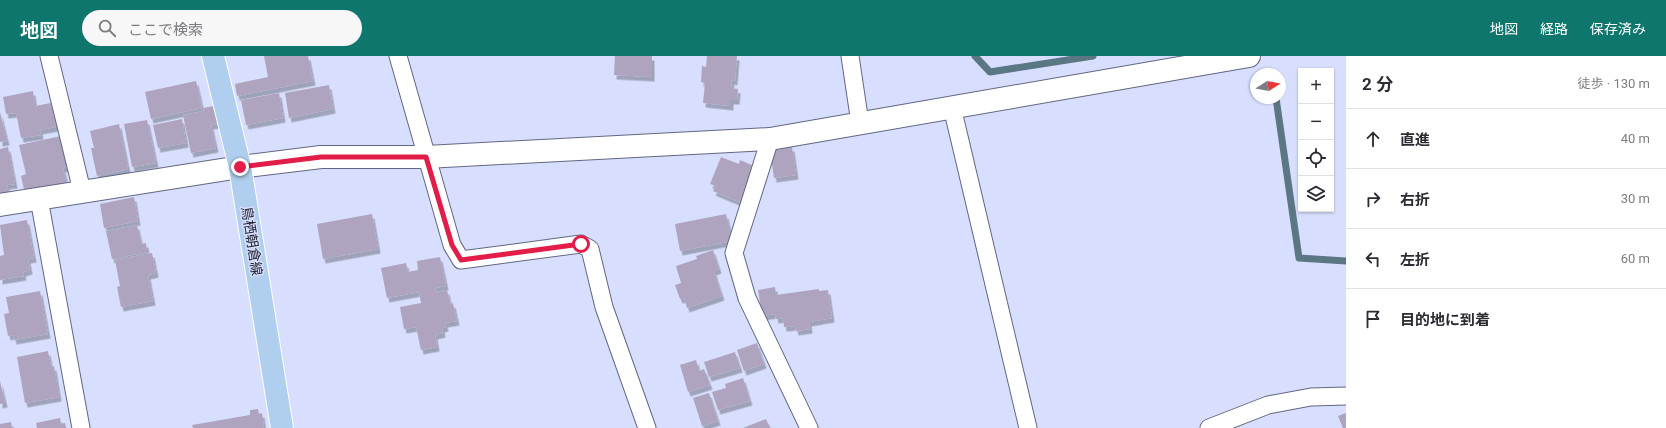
<!DOCTYPE html>
<html lang="ja">
<head>
<meta charset="utf-8">
<style>
	body { margin:0; font-family:Roboto,"Noto Sans JP",sans-serif; background:#f7f7f7; color:#2b2b33 }
	.controls { position:absolute; right:12px; top:12px; display:grid; overflow:hidden; border-radius:0px; box-shadow:0 1px 3px #0004 }
	.controls button { width:36px; height:36px; display:grid; place-items:center; padding:0; border:0; border-bottom:1px solid #e1e1e2; background:#fff; color:#2b2b33; font:20px sans-serif }
	.compass { position:absolute; left:1250px; top:12px; width:36px; height:36px; border-radius:50%; background:#fff; box-shadow:0 1px 3px #0004; rotate:79deg }
	.stop { position:absolute; width:12px; height:12px; margin:-9px; border:3px solid #e11d48; border-radius:50%; background:#fff }
	.stop.end { background:#e11d48; border-color:#fff; box-shadow:0 1px 4px #0008 }
	.list { margin:0; padding:0; list-style:none }
	h2 { display:flex; justify-content:space-between; align-items:center; height:52px; margin:0; padding:0 16px; font-size:17px }
	h2 small { font-size:13px; font-weight:400; color:#7c7c81 }
	.list li { display:grid; grid-template-columns:26px 1fr auto; gap:12px; align-items:center; box-sizing:border-box; height:60px; padding:0 16px; border-top:1px solid #e1e1e2 }
	.list b { display:block; font-size:15px; white-space:nowrap }
	.list em { font-size:13px; font-style:normal; color:#7c7c81 }
	.icon { flex:none; width:22px; height:22px; fill:none; stroke:currentColor; stroke-width:2; stroke-linecap:round; stroke-linejoin:round }
	.map { position:relative; flex:none; width:1346px; height:372px; overflow:hidden }
	header { display:flex; align-items:center; gap:24px; box-sizing:border-box; height:56px; padding:0 20px; background:#0f766e; color:#fff }
	header strong { font-size:19px }
	nav { display:flex; gap:22px; margin-inline-start:auto; font-size:14px }
	.search { width:280px; height:36px; background:#f7f7f7; display:flex; align-items:center; gap:10px; box-sizing:border-box; padding:0 14px; border-radius:22px; color:#7c7c81; font-size:15px }
	main { display:flex }
	aside { flex:1; background:#fff }
	.map>svg:first-child { display:block }
	.lines { fill:none; stroke-linecap:round; stroke-linejoin:round }
	.stream { stroke:#5b7784; stroke-width:7 }
	.building { fill:#afa4c0; filter:url(#shadow) }
	.street-casing { stroke:#626782; stroke-width:19 }
	.secondary-casing { stroke:#626782; stroke-width:24 }
	.primary-casing { stroke:#fff; stroke-width:24 }
	.street { stroke:#fff; stroke-width:17 }
	.secondary { stroke:#fff; stroke-width:22 }
	.primary { stroke:#b0cfee; stroke-width:22 }
	.route { stroke:#e11d48; stroke-width:5 }
	.labels { text-anchor:middle; stroke-width:3; stroke-linejoin:round; paint-order:stroke }
	.street-label { font-size:14px; fill:#22242f; stroke:#d8defd }
</style>
</head>
<body>
<header>
<strong>地図</strong>
<div class="search"><svg class="icon" aria-label="search" viewBox="0 0 24 24"><circle cx="10" cy="10" r="6"/><path d="M15 15l6 6"/></svg>ここで検索</div>
<nav><a>地図</a><a>経路</a><a>保存済み</a></nav>
</header>
<main>
<div class="map">
<svg width="1346" height="372" viewBox="0 0 1346 372">
	<defs>
		<filter id="shadow"><feDropShadow dx="2.5" dy="4.5" stdDeviation="0" flood-color="#0004"/></filter>
	</defs>
	<rect width="100%" height="100%" fill="#d8defd"/>
	<g class="lines">
		<path class="stream" d="M975,0L990,16L1093,0
			M1276,42L1299,202L1346,205"/>
	</g>
	<path class="building" d="M264,0H308L313,25L237,40L235,28L268,21Z
		M615,0H652V21L614,19Z
		M707,0H737L735,25L732,24L731,32L738,33L737,44H731V50L703,47L705,27L701,26L702,10L706,11Z
		M196,25L202,52L151,63L145,36Z
		M329,29L333,53L289,62L285,37Z
		M33,35L35,50L51,47L56,71L40,74L41,79L21,82L16,57L6,58L3,41Z
		M279,37L283,62L246,69L241,44Z
		M214,50L218,68L211,69L216,92L191,97L183,59L204,55L203,52Z
		M0,56L7,85L0,86Z
		M182,63L186,87L158,92L153,69Z
		M147,64L156,107L132,111L124,68Z
		M119,68L128,113L97,120L91,92H94L90,75Z
		M61,80L68,111L63,112L67,129L25,138L21,120L26,118L19,89Z
		M8,91L15,128L7,129L9,139L0,140V93Z
		M792,91L796,119L774,122L770,95Z
		M721,101L739,108L740,104L754,110L739,146L713,135L716,130L710,128Z
		M134,141L138,165L104,172L100,148Z
		M372,158L378,193L323,203L317,168Z
		M726,158L732,185L680,195L675,168Z
		M27,164L34,202L28,203L30,214L23,216L24,220L0,224V200L4,199L0,169Z
		M137,169L141,188L146,187L147,196L112,203L106,175Z
		M713,194L719,213L714,215L722,240L687,252L684,242L680,243L675,229L681,227L676,210L697,203L696,200Z
		M152,197L156,217L148,219L153,245L121,251L117,231L120,230L115,204Z
		M440,201L446,230L435,232L436,236L447,234L450,248L453,247L457,265L445,267L446,271L442,272L443,277L435,279L437,291L421,294L416,271L404,273L400,251L421,247L419,236L387,242L381,212L406,207L408,216L418,214L417,205Z
		M775,231L776,239L819,233V235L828,234L832,262L809,266L810,273L796,275L795,270L784,271L783,262L776,263L775,258L762,260L758,234Z
		M40,235L48,278L14,284L13,279L8,280L4,258L9,257L6,241Z
		M757,287L764,308L744,315L737,294Z
		M48,295L51,311L54,310L59,341L25,347L17,301Z
		M735,296L740,312L709,321L704,306Z
		M696,304L699,315L704,313L710,329L688,336L680,309Z
		M743,322L750,345L718,354L712,336L726,332L725,328Z
		M0,325L5,347L0,348Z
		M709,337L718,365L702,370L693,342Z
		M258,353L259,358L262,357L264,372H193L192,369L250,359V354Z
		M1346,357V372H1343L1338,360Z
		M60,362L61,368L65,367L66,372H37L36,367Z
		M766,363L770,372H743Z
		M11,366L12,372H0V368Z"/>
	<g class="lines">
		<g class="street-casing">
			<path id="street" d="M49,0L82,135
				M398,0L452,189L461,204L581,188L590,193L604,251L647,372
				M850,0L860,67
				M952,51L1028,372
				M770,83L734,197L747,242L809,372
				M39,143L81,372
				M1209,372L1268,349L1311,341L1346,340"/>
		</g>
		<g class="secondary-casing">
			<path id="secondary" d="M0,149L240,111L321,101H426L770,83L1249,0"/>
		</g>
		<g class="primary-casing">
			<path id="primary" d="M213,0L240,111L282,372"/>
		</g>
		<use href="#street" class="street"/>
		<use href="#secondary" class="secondary"/>
		<use href="#primary" class="primary"/>
	</g>
	<g class="lines">
		<path class="route" d="M240,111L321,101H426L452,189L461,204L581,188"/>
	</g>
	<g class="labels">
		<g class="street-label">
			<text transform="translate(252 185) rotate(81)" y="5">鳥栖朝倉線</text>
		</g>
	</g>
</svg>
<div class="controls">
<button>+</button>
<button>−</button>
<button><svg class="icon" aria-label="locate" viewBox="0 0 24 24"><circle cx="12" cy="12" r="6"/><path d="M12 2v4M12 18v4M2 12h4M18 12h4"/></svg></button>
<button><svg class="icon" aria-label="layers" viewBox="0 0 24 24"><path d="M12 4l9 5-9 5-9-5zM3 14l9 5 9-5"/></svg></button>
</div>
<svg class="compass" viewBox="-18 -18 36 36"><path d="M0-13l5 13h-10z" fill="#e53935"/><path d="M0 13l5-13h-10z" fill="#7c7c81"/></svg>
<div class="stop" style="left:581px;top:188px"></div>
<div class="stop end" style="left:240px;top:111px"></div>
</div>
<aside>
<h2>2 分<small>徒歩 · 130 m</small></h2>
<ul class="list">
<li><svg class="icon" aria-label="ahead" viewBox="0 0 24 24"><path d="M12 20V5M6 11l6-6 6 6"/></svg><div><b>直進</b></div><em>40 m</em></li>
<li><svg class="icon" aria-label="right" viewBox="0 0 24 24"><path d="M7 20v-9h11M14 6l5 5-5 5"/></svg><div><b>右折</b></div><em>30 m</em></li>
<li><svg class="icon" aria-label="left" viewBox="0 0 24 24"><path d="M17 20v-9H6M10 6l-5 5 5 5"/></svg><div><b>左折</b></div><em>60 m</em></li>
<li><svg class="icon" aria-label="arrive" viewBox="0 0 24 24"><path d="M6 21V4h12l-3 4 3 4H6"/></svg><div><b>目的地に到着</b></div></li>
</ul>
</aside>
</main>
</body>
</html>
